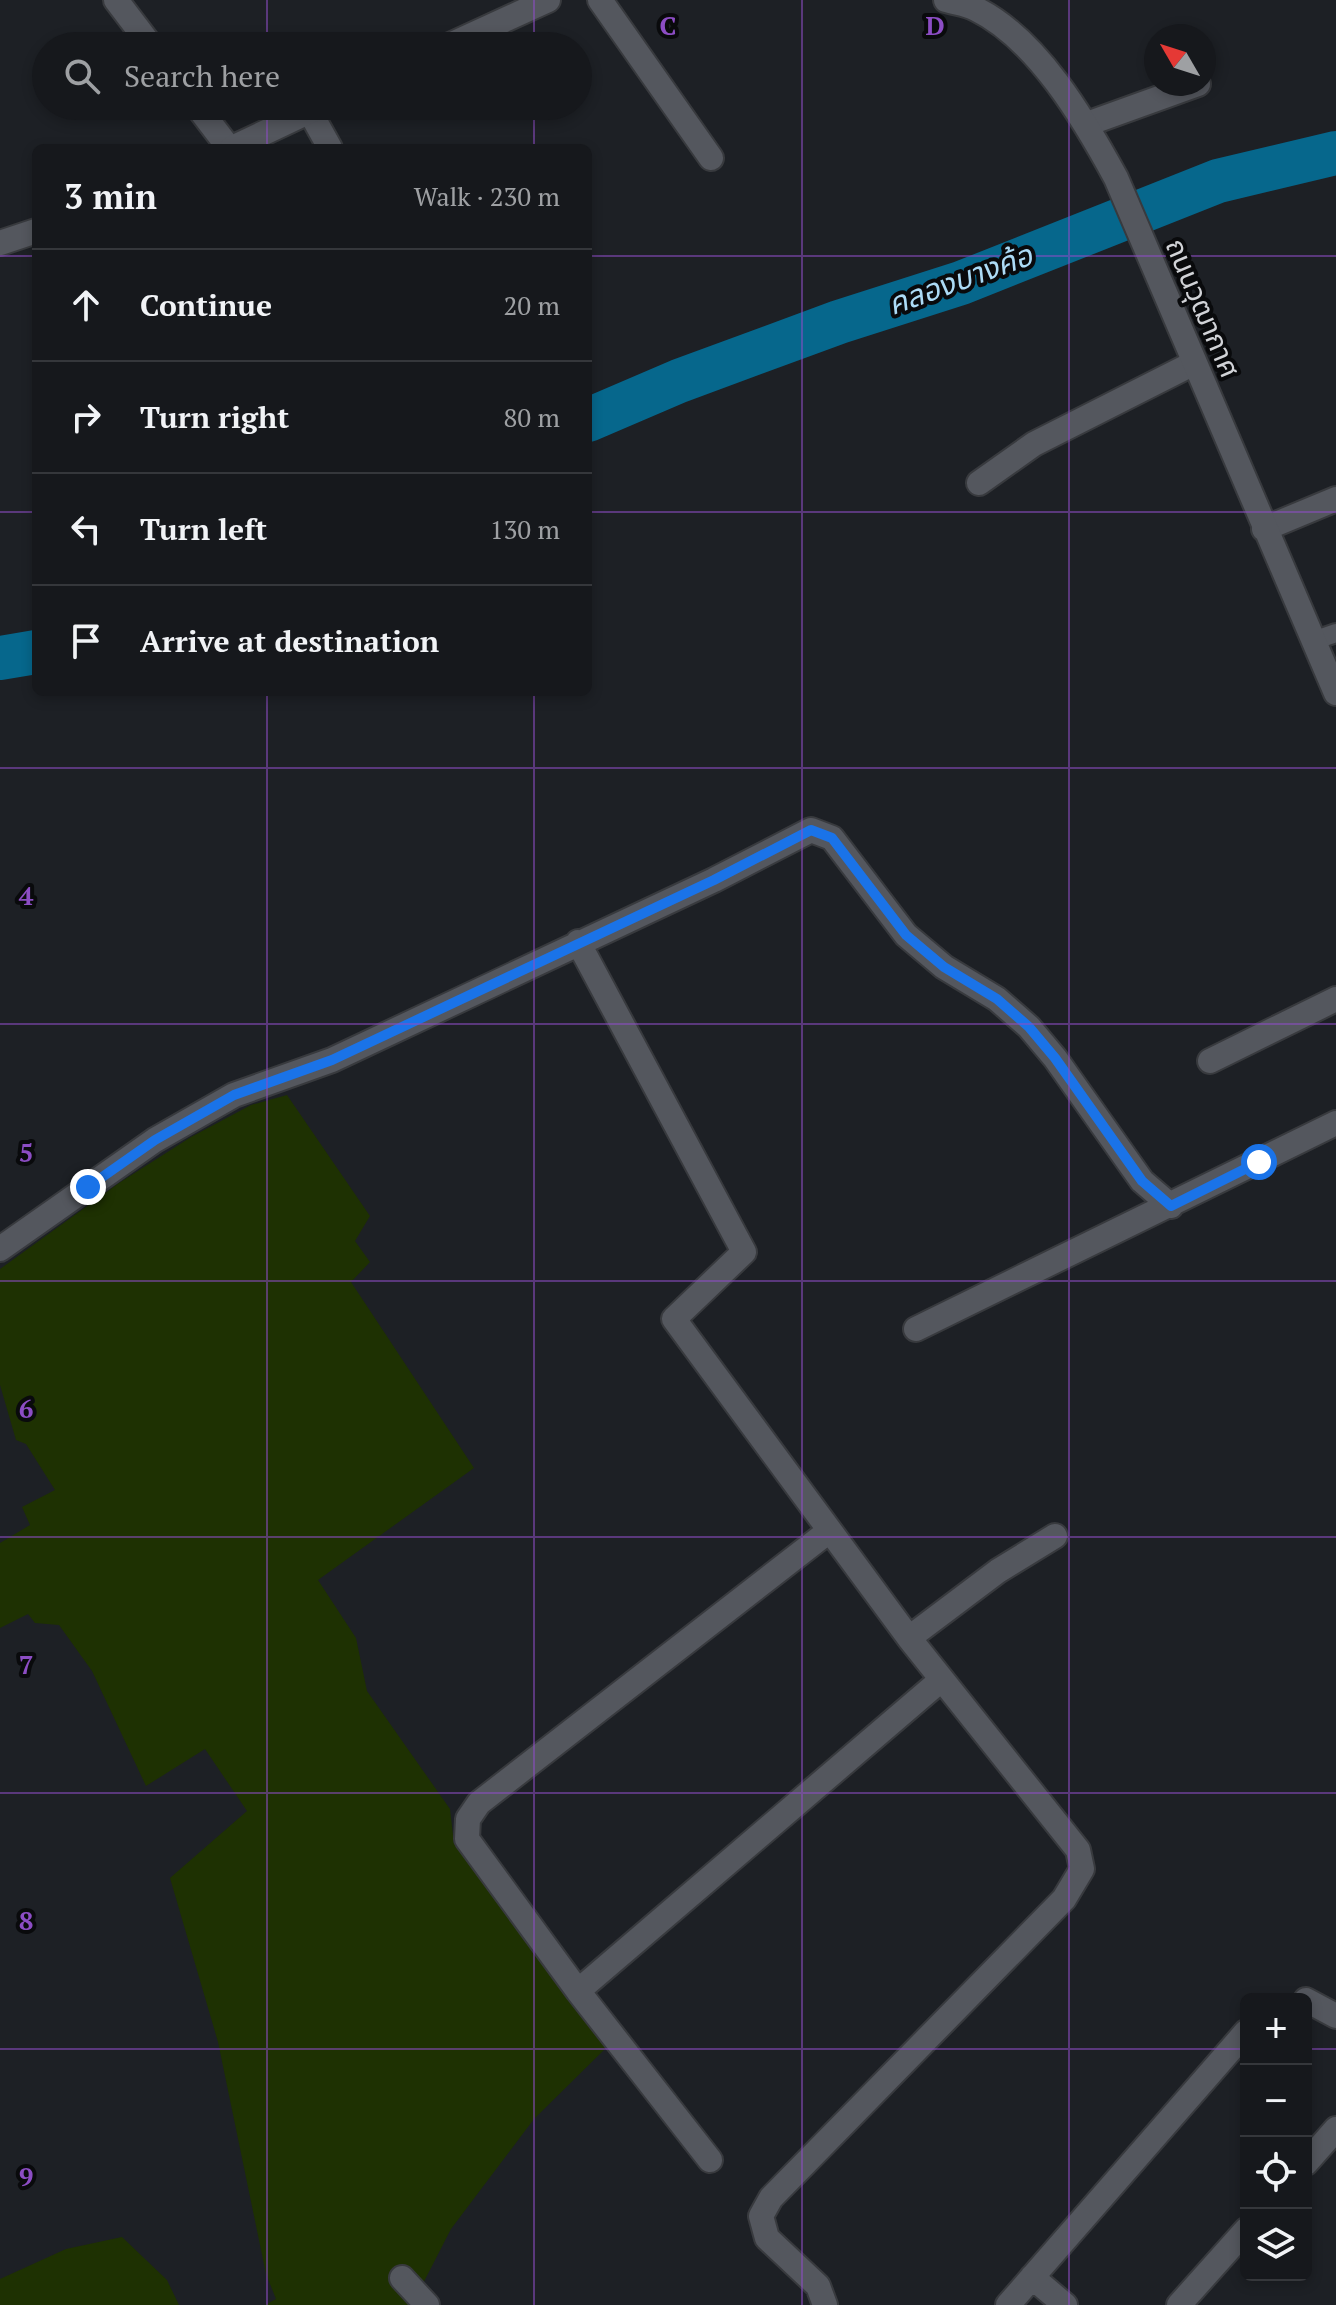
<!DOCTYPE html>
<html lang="en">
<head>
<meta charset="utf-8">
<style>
	body { margin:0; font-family:"PT Serif","Noto Sans Thai",serif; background:#232529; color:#f1f3f6 }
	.controls { position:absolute; right:24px; bottom:24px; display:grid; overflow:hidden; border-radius:12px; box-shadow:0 4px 12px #0003 }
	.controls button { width:72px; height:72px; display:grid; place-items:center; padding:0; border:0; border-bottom:2px solid #35373b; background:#16181c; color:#f1f3f6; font:40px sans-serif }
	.compass { position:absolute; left:1144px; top:24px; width:72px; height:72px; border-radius:50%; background:#16181c; box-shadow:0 4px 12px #0003; rotate:309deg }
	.stop { position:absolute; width:24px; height:24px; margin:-18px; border:6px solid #1a73e8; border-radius:50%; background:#fff }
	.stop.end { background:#1a73e8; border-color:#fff; box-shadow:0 2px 8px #0008 }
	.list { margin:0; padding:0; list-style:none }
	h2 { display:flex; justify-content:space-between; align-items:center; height:104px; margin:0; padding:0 32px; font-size:34px }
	h2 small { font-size:26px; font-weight:400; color:#9ea0a3 }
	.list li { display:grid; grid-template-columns:52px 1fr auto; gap:24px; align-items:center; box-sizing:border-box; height:112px; padding:0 32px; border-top:2px solid #35373b }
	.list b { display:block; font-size:30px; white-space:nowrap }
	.list em { font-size:26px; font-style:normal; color:#9ea0a3 }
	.icon { flex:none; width:44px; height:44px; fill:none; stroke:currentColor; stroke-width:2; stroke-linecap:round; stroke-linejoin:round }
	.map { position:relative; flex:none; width:1336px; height:2305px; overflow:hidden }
	.search { position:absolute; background:#16181c; box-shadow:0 4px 12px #0003; left:32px; top:32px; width:560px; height:88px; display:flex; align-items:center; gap:20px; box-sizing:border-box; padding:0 28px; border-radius:44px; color:#9ea0a3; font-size:30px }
	.panel { position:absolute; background:#16181c; box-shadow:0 4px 12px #0003; left:32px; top:144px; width:560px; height:552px; border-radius:12px }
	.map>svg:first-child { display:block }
	.green { fill:#1e3102 }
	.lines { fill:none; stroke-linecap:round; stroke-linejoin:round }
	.canal { stroke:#06678c; stroke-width:44 }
	.lane-casing { stroke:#383a3e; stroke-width:22 }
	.street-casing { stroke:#383a3e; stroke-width:28 }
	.secondary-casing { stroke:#383a3e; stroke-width:28 }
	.lane { stroke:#54575e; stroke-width:18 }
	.street { stroke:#54575e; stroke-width:24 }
	.secondary { stroke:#54575e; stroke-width:24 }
	.route { stroke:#1a73e8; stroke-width:10 }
	.grid { fill:none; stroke:#8c4dc4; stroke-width:2; stroke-opacity:0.55 }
	.labels { text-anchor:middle; stroke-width:8; stroke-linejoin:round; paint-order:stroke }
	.street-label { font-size:28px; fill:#d1d3d7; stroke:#090a0c }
	.water-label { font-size:30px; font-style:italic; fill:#acdbf6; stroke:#090a0c }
	.grid-label { font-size:26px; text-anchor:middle; font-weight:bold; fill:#8c4dc4; stroke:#090a0c; stroke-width:8; stroke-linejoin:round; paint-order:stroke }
</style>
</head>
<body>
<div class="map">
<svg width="1336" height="2305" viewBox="0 0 1336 2305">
	<rect width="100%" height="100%" fill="#1d2025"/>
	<path class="green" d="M287,1095L370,1216L355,1241L370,1262L351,1282L474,1468L318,1580L356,1638L367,1691L450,1809L454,1844L608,2046L534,2119L451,2229L412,2305H265L276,2299L266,2274L218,2042L170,1878L247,1811L205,1749L146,1786L92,1671L59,1625L35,1623L28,1614L0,1628V1543L30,1525L22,1507L55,1490L26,1444L16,1440L0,1385V1269L119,1183L191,1137L251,1105Z
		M122,2237L167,2280L179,2305H0V2279L66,2249Z"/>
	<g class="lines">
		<path class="canal" d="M588,420L679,381L839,322L961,283L1218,181L1336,153
			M0,658L36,652"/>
		<g class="lane-casing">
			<path id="lane" d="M1313,641L1336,633"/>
		</g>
		<g class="street-casing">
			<path id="street" d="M116,0L151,46
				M600,0L711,158
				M197,106L229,148
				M310,112L330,148
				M1087,124L1198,84
				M979,483L1034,444L1194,363
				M1264,529L1336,499
				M578,942L744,1252L674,1319L909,1638
				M1210,1061L1336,999
				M0,1249L155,1140L234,1095L332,1060L714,880L811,830L832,838L906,935L944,967L997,999L1029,1027L1055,1058L1142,1181L1171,1206
				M916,1329L1336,1123
				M578,1991L941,1680
				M1306,2000L1336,2016
				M710,2160L578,1991L467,1839L468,1819L479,1803L829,1531
				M1306,2163L1336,2129
				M1032,2277L1065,2305
				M402,2278L427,2305
				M825,2305L818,2286L767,2238L761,2216L771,2198L1064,1899L1082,1869L1078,1850L909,1638L998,1571L1055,1536
				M1008,2305L1246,2032
				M1179,2305L1246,2230"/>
		</g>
		<g class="secondary-casing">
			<path id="secondary" d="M946,0C956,3 967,4 976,9C1037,39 1084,119 1116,178L1336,693
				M448,46L548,0
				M232,148L321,106
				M0,243L36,231"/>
		</g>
		<use href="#lane" class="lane"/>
		<use href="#street" class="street"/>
		<use href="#secondary" class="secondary"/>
	</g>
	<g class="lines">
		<path class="route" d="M88,1187L155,1140L234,1095L332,1060L714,880L811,830L832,838L906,935L944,967L997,999L1029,1027L1055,1058L1142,1181L1171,1206L1259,1162"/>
	</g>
	<path class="grid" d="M267,0V46M534,0V46M802,0V2305M1069,0V2305M267,106V148M534,106V148M0,256H36M588,256H1336M0,512H36M588,512H1336M267,692V2305M534,692V2305M0,768H1336M0,1024H1336M0,1281H1336M0,1537H1336M0,1793H1336M0,2049H1246M1306,2049H1336"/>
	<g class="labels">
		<g class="street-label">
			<text transform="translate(1203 308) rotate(67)" y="10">ถนนวุฒากาศ</text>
		</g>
		<g class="water-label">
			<text transform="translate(960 280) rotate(-20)" y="10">คลองบางค้อ</text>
		</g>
	</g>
	<g class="grid-label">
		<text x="668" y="35">C</text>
		<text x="935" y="35">D</text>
		<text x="26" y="905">4</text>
		<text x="26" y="1162">5</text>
		<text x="26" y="1418">6</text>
		<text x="26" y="1674">7</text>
		<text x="26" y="1930">8</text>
		<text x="26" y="2186">9</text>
	</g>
</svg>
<div class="controls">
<button>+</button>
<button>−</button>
<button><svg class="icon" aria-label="locate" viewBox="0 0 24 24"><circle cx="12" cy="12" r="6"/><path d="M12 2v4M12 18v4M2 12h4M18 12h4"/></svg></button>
<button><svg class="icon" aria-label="layers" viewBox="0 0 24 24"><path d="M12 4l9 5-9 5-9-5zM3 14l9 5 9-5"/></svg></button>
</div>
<svg class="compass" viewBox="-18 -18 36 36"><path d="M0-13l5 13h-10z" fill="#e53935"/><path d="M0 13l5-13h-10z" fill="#9ea0a3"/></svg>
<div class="stop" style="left:1259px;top:1162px"></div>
<div class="stop end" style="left:88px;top:1187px"></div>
<div class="search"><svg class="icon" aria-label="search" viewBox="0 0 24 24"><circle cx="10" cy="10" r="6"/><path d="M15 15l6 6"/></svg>Search here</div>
<section class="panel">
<h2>3 min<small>Walk · 230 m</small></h2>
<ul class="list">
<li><svg class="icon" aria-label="ahead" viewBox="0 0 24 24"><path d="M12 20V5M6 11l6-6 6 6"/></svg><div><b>Continue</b></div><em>20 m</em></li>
<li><svg class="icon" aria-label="right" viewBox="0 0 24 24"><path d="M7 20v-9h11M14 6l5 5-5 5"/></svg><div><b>Turn right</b></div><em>80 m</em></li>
<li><svg class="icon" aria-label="left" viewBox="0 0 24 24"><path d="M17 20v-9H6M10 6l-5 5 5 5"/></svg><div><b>Turn left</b></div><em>130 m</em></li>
<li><svg class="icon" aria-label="arrive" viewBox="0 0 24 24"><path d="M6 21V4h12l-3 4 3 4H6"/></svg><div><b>Arrive at destination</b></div></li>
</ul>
</section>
</div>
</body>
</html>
